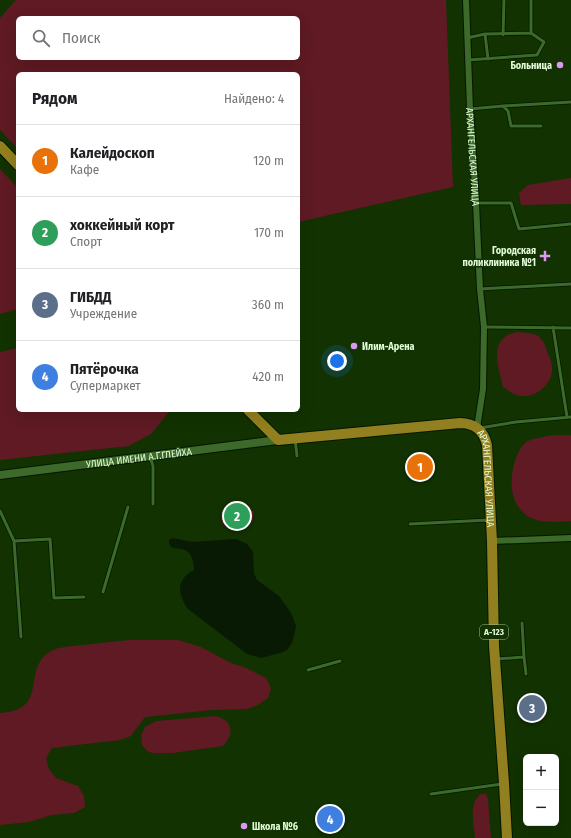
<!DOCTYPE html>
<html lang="ru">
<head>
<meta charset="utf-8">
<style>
	body { margin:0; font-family:"Fira Sans Condensed",sans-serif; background:#f6f6f6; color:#202124 }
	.controls { position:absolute; right:12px; bottom:12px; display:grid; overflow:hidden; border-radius:6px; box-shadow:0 4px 16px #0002 }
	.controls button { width:36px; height:36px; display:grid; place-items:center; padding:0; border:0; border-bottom:1px solid #e0e0e0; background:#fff; color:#202124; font:20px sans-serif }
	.you { position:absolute; left:337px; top:361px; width:14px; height:14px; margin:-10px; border:3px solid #fff; border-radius:50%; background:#1a73e8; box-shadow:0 0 0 6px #1a73e833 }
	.badge { display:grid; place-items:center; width:26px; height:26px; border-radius:50%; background:#0f766e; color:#fff; font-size:13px; font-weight:700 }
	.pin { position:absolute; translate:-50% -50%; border:2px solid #fff; box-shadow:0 1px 4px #0006 }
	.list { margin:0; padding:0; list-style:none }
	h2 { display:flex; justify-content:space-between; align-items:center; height:52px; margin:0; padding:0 16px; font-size:17px }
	h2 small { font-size:13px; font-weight:400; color:#757577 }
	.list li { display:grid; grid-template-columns:26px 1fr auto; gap:12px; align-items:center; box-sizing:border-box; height:72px; padding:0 16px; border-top:1px solid #e0e0e0 }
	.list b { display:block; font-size:15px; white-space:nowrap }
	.list p { margin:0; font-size:13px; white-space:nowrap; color:#757577 }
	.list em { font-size:13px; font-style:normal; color:#757577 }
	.icon { flex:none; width:22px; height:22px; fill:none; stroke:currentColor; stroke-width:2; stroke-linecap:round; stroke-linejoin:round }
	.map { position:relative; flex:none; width:571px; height:838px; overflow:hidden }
	.search { position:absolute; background:#fff; box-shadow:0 4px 16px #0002; left:16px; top:16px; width:284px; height:44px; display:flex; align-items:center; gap:10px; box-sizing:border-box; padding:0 14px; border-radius:6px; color:#757577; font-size:15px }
	.panel { position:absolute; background:#fff; box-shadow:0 4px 16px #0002; left:16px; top:72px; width:284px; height:340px; border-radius:6px }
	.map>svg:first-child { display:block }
	.green { fill:#5f1a23; fill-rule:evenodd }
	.water { fill:#091a04 }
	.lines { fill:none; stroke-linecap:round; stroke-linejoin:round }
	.service-casing { stroke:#031800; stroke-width:4.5 }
	.minor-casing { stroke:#031800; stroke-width:8 }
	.tertiary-casing { stroke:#031800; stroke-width:10 }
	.primary-casing { stroke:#031800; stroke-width:12 }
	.service { stroke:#3d692a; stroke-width:3 }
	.minor { stroke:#3d692a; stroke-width:6 }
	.tertiary { stroke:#3d692a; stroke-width:8 }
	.primary { stroke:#927f1f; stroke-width:10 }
	.poi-dot { fill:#dc99f4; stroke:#123201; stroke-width:1.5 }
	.labels { text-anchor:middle; stroke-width:3; stroke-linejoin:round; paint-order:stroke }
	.shield { fill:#123201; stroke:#a3be97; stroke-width:1 }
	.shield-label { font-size:9px; font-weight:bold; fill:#e1fad7 }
	.poi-label { font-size:10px; font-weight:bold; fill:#e1fad7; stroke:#123201; text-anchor:end }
	.street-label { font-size:10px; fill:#e1fad7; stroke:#123201 }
</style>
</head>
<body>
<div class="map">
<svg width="571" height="838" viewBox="0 0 571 838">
	<rect width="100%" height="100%" fill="#123201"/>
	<path class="green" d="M16,0H446L453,187L298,222V74H18V149L0,130V18ZM18,18H298V58H18Z
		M0,169L18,188V309L0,314Z
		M571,178V204L521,205L519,193L528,185Z
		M517,332C524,333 532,332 538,336C543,339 546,347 547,352C549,356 552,362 552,367C554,382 538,397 523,396C515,396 509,391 503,387C500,372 490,348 505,337C508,334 513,333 517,332Z
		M18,348V410H168V413L151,434L129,446L0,460V352Z
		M552,435H571V521C557,522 538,524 526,515C520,510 516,504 514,498C508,483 514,449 528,441C534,438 545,437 552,435Z
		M249,507L254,512L253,520L248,525L225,526L222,523L221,512L224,509Z
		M130,640H178L201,647L231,663L244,667L266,678L271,688L268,698L258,705L247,709L212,710L145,717L131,736L120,740L52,748L46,758L49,769L56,778L78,786L84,796L85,807L74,813L52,815L29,822L0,825V713C51,710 20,669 51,651C61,646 74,646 84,645C100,643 115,641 130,640Z
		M215,716C233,720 235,734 223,746L173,753H152L147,751L142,745L141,735L145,727L156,721Z
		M481,794H486L488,799L491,838H475C474,825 468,802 481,794Z"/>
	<path class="water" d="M172,538L193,542L236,539L247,544L253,552L254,573L257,580L279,596L291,613L296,626L294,636L292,643L287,650L280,653L261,658L247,654L188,609C178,594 175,580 194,570C194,563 192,553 185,550C181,548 175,549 171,547L169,543V540Z"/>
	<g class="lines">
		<g class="service-casing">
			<path id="service" d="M531,33V0
				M485,34L488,59
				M503,35L504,0
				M467,38L485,34L531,33L544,42L537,55L468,60
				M503,106L571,102
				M470,109L503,106L508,111L511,126H541
				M476,203H511L519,229L571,224
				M480,289L571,284
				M484,327L571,328
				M553,327L567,417
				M480,428L516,422L571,417
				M295,439L297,456
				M150,456L153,466V504
				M0,511L14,541L21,637
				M410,524L488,520
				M14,541L50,539L54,598L84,597
				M103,592L128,507
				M522,623L524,657
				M497,659L524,657L526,674
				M308,670L340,661
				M431,794L502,784"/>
		</g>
		<g class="minor-casing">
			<g id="minor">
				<path id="s1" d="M466,0L470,109L476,203L480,289L484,327L483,389L477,428"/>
				<path d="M492,541L571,538"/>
			</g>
		</g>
		<g class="tertiary-casing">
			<g id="tertiary">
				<path id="s2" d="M0,475L278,440"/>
			</g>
		</g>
		<g class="primary-casing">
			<g id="primary">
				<path d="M0,146L18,165"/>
				<path id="s3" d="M248,410L278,440L460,423C474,423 484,431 487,445L492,541L494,646L504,783L507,838"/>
			</g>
		</g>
		<use href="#service" class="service"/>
		<use href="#minor" class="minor"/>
		<use href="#tertiary" class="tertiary"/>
		<use href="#primary" class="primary"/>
	</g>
	<g class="poi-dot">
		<circle cx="560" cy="65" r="4"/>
		<path d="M543 250h4v4h4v4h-4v4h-4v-4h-4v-4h4z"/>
		<circle cx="354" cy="346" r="4"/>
		<circle cx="244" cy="826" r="4"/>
	</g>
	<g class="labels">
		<rect class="shield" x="480" y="625" width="28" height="14" rx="3"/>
		<g class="shield-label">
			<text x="494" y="635">А-123</text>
		</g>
		<g class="poi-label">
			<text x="552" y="69">Больница</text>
			<text x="536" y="254">Городская<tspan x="536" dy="12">поликлиника №1</tspan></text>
			<text x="362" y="350" text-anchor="start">Илим-Арена</text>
			<text x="252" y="830" text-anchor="start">Школа №6</text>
		</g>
		<g class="street-label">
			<text dy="4" stroke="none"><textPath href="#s1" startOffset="157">АРХАНГЕЛЬСКАЯ УЛИЦА</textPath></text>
			<text dy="4" stroke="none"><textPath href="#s2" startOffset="140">УЛИЦА ИМЕНИ А.Г.ГЛЕЙХА</textPath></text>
			<text dy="4" stroke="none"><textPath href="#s3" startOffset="296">АРХАНГЕЛЬСКАЯ УЛИЦА</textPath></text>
		</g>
	</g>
</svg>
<div class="controls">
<button>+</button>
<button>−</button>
</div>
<div class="you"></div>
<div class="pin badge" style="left:420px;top:467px;background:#e8710a">1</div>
<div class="pin badge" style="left:237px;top:516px;background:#2e9e5b">2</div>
<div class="pin badge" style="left:532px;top:708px;background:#5c6f8a">3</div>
<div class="pin badge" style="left:330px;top:819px;background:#3f7fe0">4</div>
<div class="search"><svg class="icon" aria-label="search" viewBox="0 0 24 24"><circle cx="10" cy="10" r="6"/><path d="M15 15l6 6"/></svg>Поиск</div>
<section class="panel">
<h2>Рядом<small>Найдено: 4</small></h2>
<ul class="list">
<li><span class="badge" style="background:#e8710a">1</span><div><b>Калейдоскоп</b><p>Кафе</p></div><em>120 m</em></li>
<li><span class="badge" style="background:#2e9e5b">2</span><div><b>хоккейный корт</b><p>Спорт</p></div><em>170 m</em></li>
<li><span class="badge" style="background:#5c6f8a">3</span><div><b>ГИБДД</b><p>Учреждение</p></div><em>360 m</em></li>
<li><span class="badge" style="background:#3f7fe0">4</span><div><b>Пятёрочка</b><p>Супермаркет</p></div><em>420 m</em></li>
</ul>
</section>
</div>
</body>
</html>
